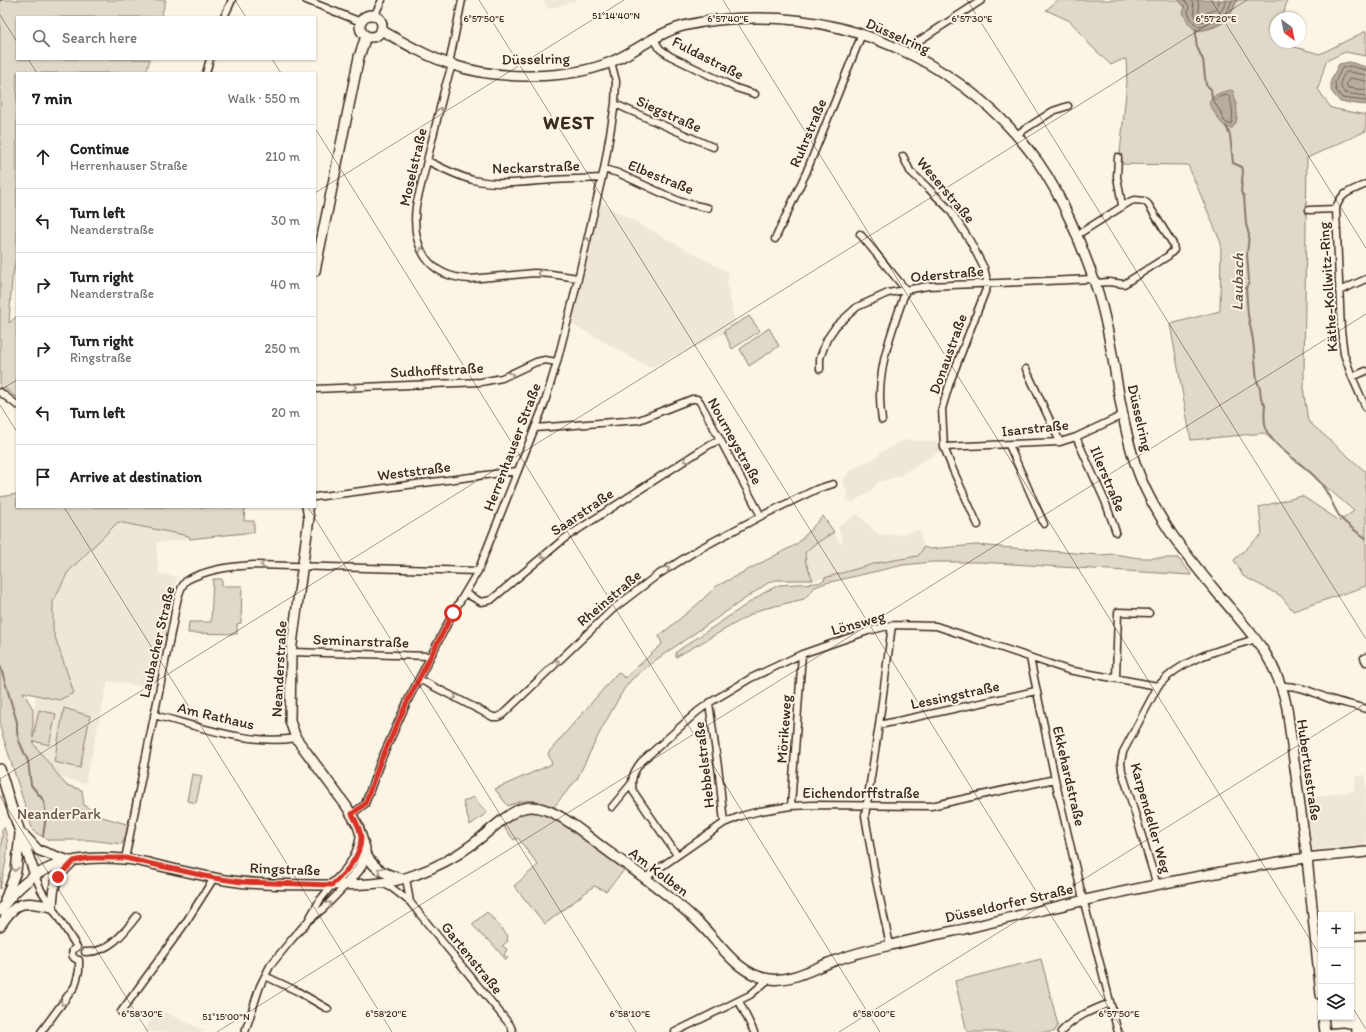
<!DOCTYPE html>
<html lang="en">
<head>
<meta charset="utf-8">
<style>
	body { margin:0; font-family:Itim,sans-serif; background:#f2f2f2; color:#202124 }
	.controls { position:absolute; right:12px; bottom:12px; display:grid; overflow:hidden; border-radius:0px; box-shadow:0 1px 3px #0004 }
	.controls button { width:36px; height:36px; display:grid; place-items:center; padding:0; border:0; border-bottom:1px solid #e0e0e0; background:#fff; color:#202124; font:20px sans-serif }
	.compass { position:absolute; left:1270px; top:12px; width:36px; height:36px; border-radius:50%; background:#fff; box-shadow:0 1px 3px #0004; rotate:148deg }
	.stop { position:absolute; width:12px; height:12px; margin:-9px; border:3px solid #d93025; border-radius:50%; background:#fff }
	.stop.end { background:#d93025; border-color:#fff; box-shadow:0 1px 4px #0008 }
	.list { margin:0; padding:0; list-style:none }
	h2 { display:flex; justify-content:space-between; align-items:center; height:52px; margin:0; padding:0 16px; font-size:17px }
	h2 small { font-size:13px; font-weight:400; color:#757577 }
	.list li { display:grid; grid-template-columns:26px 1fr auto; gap:12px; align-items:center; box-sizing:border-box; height:64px; padding:0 16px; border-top:1px solid #e0e0e0 }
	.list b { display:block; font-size:15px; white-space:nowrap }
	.list p { margin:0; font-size:13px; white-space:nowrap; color:#757577 }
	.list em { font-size:13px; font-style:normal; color:#757577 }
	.icon { flex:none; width:22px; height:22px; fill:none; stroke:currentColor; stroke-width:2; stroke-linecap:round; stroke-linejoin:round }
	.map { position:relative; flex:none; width:1366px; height:1032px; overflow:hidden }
	.search { position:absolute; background:#fff; box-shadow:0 1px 3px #0004; left:16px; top:16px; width:300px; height:44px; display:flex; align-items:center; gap:10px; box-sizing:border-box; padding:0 14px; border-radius:0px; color:#757577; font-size:15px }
	.panel { position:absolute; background:#fff; box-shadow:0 1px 3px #0004; left:16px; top:72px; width:300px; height:436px; border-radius:0px }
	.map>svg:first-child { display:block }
	.built { fill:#eee6d6 }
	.green { fill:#e0d8c8; stroke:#8e8173 }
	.water { fill:#b7ad9e; stroke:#85796b }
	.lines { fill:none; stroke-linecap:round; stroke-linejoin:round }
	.shore { stroke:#6d5e51; stroke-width:1 }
	.stream { stroke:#85796b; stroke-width:2 }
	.street-casing { stroke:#3b2a1e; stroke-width:9 }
	.secondary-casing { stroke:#3b2a1e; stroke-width:12 }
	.street { stroke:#fcf5e5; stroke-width:6 }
	.secondary { stroke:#fcf5e5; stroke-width:9 }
	.oneway { stroke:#9c9082 }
	.route { stroke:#d93025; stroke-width:5 }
	.ticks { fill:none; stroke:#3b2a1e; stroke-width:1; stroke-opacity:0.45 }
	.labels { text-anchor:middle; stroke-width:4; stroke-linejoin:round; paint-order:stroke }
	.street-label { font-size:15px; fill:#3b2a1e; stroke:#fcf5e5 }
	.park-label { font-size:15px; fill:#645648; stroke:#fcf5e5 }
	.water-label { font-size:16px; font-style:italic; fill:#605144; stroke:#fcf5e5 }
	.district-label { font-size:19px; font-weight:bold; letter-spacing:1px; fill:#3b2a1e; stroke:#fcf5e5 }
	.ticks-label { font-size:10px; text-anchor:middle; fill:#3b2a1e; stroke:#fcf5e5; stroke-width:4; stroke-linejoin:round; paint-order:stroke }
</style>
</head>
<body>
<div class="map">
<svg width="1366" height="1032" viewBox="0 0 1366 1032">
	<rect width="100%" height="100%" fill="#fcf5e5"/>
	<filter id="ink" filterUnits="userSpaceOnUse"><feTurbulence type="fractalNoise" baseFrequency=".025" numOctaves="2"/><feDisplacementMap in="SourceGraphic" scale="8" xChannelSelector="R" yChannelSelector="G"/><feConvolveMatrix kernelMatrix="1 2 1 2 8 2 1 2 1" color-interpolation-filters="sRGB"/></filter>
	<g filter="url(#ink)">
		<path class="built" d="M543,0H580L548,9Z
			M601,203L729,273L727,284L736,328L650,368L572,324Z
			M905,440L939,442L940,451L899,476L878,482L874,488L853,502L846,499L848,494L842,480L845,478L849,471L878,456L880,453Z
			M857,514L878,534L897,535L919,530L924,547L918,556L877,563L824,578L813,580L806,563L805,553L812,546L834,532L840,543L843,541L838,527Z
			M118,522L190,536V539L156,543L159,574L177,577L155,688L108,681L85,784L60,777L33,741L36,695L59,700L74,693L53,631V602L68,572Z
			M1366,775V845L1313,850L1305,798L1354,791L1356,776Z
			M156,1008L207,1032H144Z"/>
		<path class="green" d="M0,0H166L161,17H17V59H150L146,73H17V256L12,279L9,323L17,316V398L5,388L0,389Z
			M1058,0H1178L1185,7L1196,31C1208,30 1224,26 1230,15C1233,11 1235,5 1237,0H1287L1283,18H1276V42L1320,54L1366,31V56L1345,52L1326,61L1318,89L1331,108L1366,115V131L1307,158L1304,373V395L1308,421L1366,472V586L1293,611L1281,596L1243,576L1234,560L1262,534L1259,507L1302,496L1340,521L1354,511L1264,433L1191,440L1170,324L1220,311L1221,243L1188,165L1119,164L1127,82L1126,59L1121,60L1111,65L1089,44L1080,32L1070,21L1046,10Z
			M749,316L760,331L732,349L724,331Z
			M769,328L779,346L749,366L740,349Z
			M17,494V507H245L244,521H254V532L190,539L189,536L118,522L68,572L53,602V631L74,693L59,700L23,692L33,709V738L39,710L56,714L49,745L34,741L33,743L66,785L82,790L84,805L99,816L130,825L122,844L90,840H48L33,831L0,727V497Z
			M823,516L834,532L812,546L805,553L806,563L813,580H776L768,583L657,659L632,679L624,689L602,728L577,779L553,808C534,799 528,798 508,806L495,789L552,764L548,753L618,672L625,678L662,644L659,636L699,603L715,587L797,544Z
			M976,545L1100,555L1114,554L1139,558H1178L1192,575L979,562H932L903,565L826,583L815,587L804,599L759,610L676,657V652L765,592L779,585L818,583L825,580L824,578L877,563L918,556L924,547L929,549Z
			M213,579H222V586H242L241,623L237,624V634L188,633L189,622H211Z
			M64,708L90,716L80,768L54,762Z
			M192,774L202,776L196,803L187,801Z
			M473,797L487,813L470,825L463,802Z
			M524,811L541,812L553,816L626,868L606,891L594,886L545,924L514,886L538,865L518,838L514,840L502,825L510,819Z
			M4,827C12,847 4,868 0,889V851L2,838V829Z
			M487,912L508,936L507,939L508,941L502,946L507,949L504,955L508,958L506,960L490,941L482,936L472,924Z
			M1041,959L1058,1025L1054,1032H967L955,981Z"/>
		<path class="water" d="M1178,0H1237C1230,15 1228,22 1212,27C1206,29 1202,30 1196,31L1189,24L1183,13L1185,7Z
			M1350,62L1366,67V105L1340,102L1331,91V80L1339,64Z
			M1231,90L1233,91C1235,97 1239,117 1236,122C1236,124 1233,127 1232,128H1227C1219,123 1215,112 1209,104C1212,94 1222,92 1231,90Z"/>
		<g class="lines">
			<path class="shore" d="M1184,0L1189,6L1188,13L1193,22L1199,27C1203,26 1207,25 1211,23C1225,19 1227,13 1232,0
				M1191,0C1197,9 1190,14 1201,22C1216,17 1220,16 1227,0
				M1198,0L1199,12L1202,15L1216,9L1220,0
				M1366,70L1350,66L1342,68L1335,82L1336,90L1342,98L1366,101
				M1366,75L1350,72H1346C1340,80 1338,86 1345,93L1366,96
				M1366,81L1350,78L1346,84L1348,88L1366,90
				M1228,95C1232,98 1234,119 1231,124H1228L1224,121L1220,111L1214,102L1217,98Z"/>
			<path class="stream" d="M1196,29V41L1197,47L1203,60L1206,85L1211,89L1212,98L1213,100
				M1226,126L1230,135L1233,163L1242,167L1243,171L1241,192L1244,196L1246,224L1249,235L1247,254L1249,282L1246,288L1248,315L1253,340L1257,380L1260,389L1261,398L1265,405C1264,412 1264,425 1267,432C1279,452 1303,463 1318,480C1328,491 1331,502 1338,514C1344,524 1357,532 1366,538
				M0,665L17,722V732L19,741L28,761L31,785L44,801L46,816L43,836"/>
			<g class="street-casing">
				<path id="street" d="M306,0L361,22
					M374,16L382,0
					M224,17L232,0
					M654,39L660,49L670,56L736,88L755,94
					M911,54L914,46L917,42L982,0
					M449,64L462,0
					M452,65L445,87L416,206C411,246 427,277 470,279L534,273L551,274L578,278
					M206,73L210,59
					M615,104L713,147
					M1016,135L1053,111L1068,106
					M903,156L910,171L927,187L950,210L970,241L984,268L988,284L950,382L942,409L944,447L953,470L978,525
					M1118,157L1117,177L1122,205
					M428,161C442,168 457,176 473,180C499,186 526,182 552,180C569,179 585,179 601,178
					M604,169L618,173L681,202L708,208
					M1366,184C1352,191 1340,192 1336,209L1341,330L1344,354L1352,377L1366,408
					M1309,210L1336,209
					M860,234L906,290C891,334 874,374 882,420
					M1077,235L1131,201L1135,200L1144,201L1148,204L1173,244L1174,250L1168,256L1124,284L1109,282L1095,283
					M775,239L806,173L862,34
					M1339,291L1366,279
					M820,369V358L827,339L836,326L857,307L888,293L928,286L1093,279
					M1026,369L1060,442
					M1352,377L1366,371
					M315,389L481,382L502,378L536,362L545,360L557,362
					M0,392L17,405
					M535,428L639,420L692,399H697L700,402L761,516
					M1076,437L1105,501L1116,532
					M1009,445L1044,524
					M944,447L1060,442L1076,437L1123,415
					M315,497L517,471
					M465,593L481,602L491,600L565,538L709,445L719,440
					M291,652L430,656
					M1366,657L1364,658L1366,662
					M1030,658L1055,779L1081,891L1118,1032
					M1116,678L1118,612L1149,613
					M419,679L493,717H498L502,715L613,609L656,576L699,549L761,516L817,489L833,484
					M1282,686C1299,685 1314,693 1330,699C1341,703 1354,705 1366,709
					M709,703L719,774L724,823
					M154,715C197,726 252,746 296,738
					M879,725L1036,691
					M791,806L802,654
					M612,807L631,784
					M352,814L365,804L381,760L408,700L453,613L478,571L544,405L557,362L573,300L604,169L615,104L616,81L611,62
					M677,855L633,791C630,779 634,771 641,762L697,712L709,703L751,678L802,654L868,631L892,625L936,626L1068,670L1158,686
					M125,859L172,628C175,614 177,589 187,580C208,569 232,566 254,565L478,571
					M35,875L41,890L77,947
					M406,878L410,902
					M645,878L724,823L741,816L760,811L791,806L813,805L931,806L1055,779
					M382,883L392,888L410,902L510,1025L513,1032
					M1157,885L1122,771L1121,762L1123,752L1158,686C1182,658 1222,649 1256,639
					M309,919L320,900L332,885
					M1351,937L1366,936
					M890,945L876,880L865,816L879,725L892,625
					M77,947L73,950C71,955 73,959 79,960
					M85,952C109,953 124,933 137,916
					M265,976L297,991L328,1009
					M739,1001L754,1032
					M121,1012L184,925L214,878
					M41,1032L75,986L79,971V960
					M245,1032L260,986L270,966L292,939L308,921L324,908L347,884
					M675,1032L750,995L769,979
					M1061,1032C1074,1017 1092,1010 1110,1003
					M1330,1032L1343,1031L1348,1032"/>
			</g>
			<g class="secondary-casing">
				<path id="secondary" d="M360 26a11 11 0 1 1 22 0a11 11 0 1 1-22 0Z
					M381,30C404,43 428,57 453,65C497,80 568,80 611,62C635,52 657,33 683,26C707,20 732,18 756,18C866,17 974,73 1038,162C1063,198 1080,241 1095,283C1115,342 1116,406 1136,466C1153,515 1186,555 1219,595C1250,632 1277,658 1287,708L1307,858L1321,995
					M315,271L359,57L366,36
					M307,507L309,518L291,652L290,721L296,738L347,807L358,826L365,848V857L359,869L347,884
					M0,769L11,806L35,875
					M24,835L38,850L69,861
					M365,853C376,871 382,872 401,879
					M332,885C347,871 358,858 361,838
					M5,900L16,871L20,834
					M0,911C30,866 71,854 123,859C133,859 143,862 152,864C176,870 201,875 225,880C259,886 295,884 329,885C358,885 390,885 417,874C436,867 454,858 470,846C485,836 507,812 524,808C531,806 539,807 546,810C566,817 586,835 602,847C634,870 667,893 696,920C719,941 736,975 770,979C791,982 814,968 834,961C852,954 872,949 891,945C915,939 940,934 964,929C1072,902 1182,877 1292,860C1316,856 1341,855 1366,852
					M0,926C17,900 23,901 52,907C53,883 55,878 72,862
					M1323,1017L1325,1032"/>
			</g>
			<use href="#street" class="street"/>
			<use href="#secondary" class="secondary"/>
		</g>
		<defs><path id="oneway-chevron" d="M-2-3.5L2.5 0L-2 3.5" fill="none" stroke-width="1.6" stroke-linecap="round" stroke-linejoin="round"/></defs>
		<g class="oneway">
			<use href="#oneway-chevron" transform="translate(440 110) rotate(-76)"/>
			<use href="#oneway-chevron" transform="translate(587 240) rotate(-76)"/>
			<use href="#oneway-chevron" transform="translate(422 250) rotate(-112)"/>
			<use href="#oneway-chevron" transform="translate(540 273) rotate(-180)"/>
			<use href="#oneway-chevron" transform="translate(511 375) rotate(-24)"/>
			<use href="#oneway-chevron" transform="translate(354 387) rotate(-3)"/>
			<use href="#oneway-chevron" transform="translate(686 460) rotate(147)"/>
			<use href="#oneway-chevron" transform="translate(543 556) rotate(139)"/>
			<use href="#oneway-chevron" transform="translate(263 565) rotate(-178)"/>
			<use href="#oneway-chevron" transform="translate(667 569) rotate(-32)"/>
			<use href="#oneway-chevron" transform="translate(557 662) rotate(-44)"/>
			<use href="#oneway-chevron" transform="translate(454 697) rotate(27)"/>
			<use href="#oneway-chevron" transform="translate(15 869) rotate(100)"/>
			<use href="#oneway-chevron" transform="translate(380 870) rotate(-149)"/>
			<use href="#oneway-chevron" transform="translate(329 904) rotate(-44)"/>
			<use href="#oneway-chevron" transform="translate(63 1003) rotate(126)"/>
		</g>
	</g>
	<g class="lines" filter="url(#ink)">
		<path class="route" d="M58,877L74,861L88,858H125L214,878L242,882L332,885C345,873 361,857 361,838C361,830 356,821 352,814L365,804L381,760L408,700L453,613"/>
	</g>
	<path class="ticks" d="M235,0L246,17M479,0L1124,1032M723,0L1321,957M967,0L1366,639M1211,0L1366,248M0,1L2,0M0,15L17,42M28,59L37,73M272,59L281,73M315,128L880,1032M315,193L624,0M0,390L17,380M0,405L17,432M64,507L392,1032M308,507L636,1032M0,779L1247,0M0,796L148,1032M1351,1005L1366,1029M217,1032L1366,314M839,1032L1366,703"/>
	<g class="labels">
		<g class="street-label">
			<text transform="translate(898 36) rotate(24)" y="5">Düsselring</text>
			<text transform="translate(708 58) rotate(27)" y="5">Fuldastraße</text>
			<text transform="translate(536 59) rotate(-1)" y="5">Düsselring</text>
			<text transform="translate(669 114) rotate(24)" y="5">Siegstraße</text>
			<text transform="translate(808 133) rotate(-67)" y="5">Ruhrstraße</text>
			<text transform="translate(413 167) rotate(-77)" y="5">Moselstraße</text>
			<text transform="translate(536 167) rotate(-2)" y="5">Neckarstraße</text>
			<text transform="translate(661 177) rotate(22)" y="5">Elbestraße</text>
			<text transform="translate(946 190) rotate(50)" y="5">Weserstraße</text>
			<text transform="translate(947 274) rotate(-5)" y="5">Oderstraße</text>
			<text transform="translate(1328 287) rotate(-94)" y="5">Käthe-Kollwitz-Ring</text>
			<text transform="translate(948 354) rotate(-70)" y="5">Donaustraße</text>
			<text transform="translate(437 370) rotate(-3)" y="5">Sudhoffstraße</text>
			<text transform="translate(1140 418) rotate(77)" y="5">Düsselring</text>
			<text transform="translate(1035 428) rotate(-6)" y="5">Isarstraße</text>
			<text transform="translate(735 441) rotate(61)" y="5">Nourneystraße</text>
			<text transform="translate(512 447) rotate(-69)" y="5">Herrenhauser Straße</text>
			<text transform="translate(414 471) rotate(-7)" y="5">Weststraße</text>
			<text transform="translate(1108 479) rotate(67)" y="5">Illerstraße</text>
			<text transform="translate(582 512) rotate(-34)" y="5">Saarstraße</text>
			<text transform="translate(609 598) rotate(-40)" y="5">Rheinstraße</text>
			<text transform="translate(858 623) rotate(-16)" y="5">Lönsweg</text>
			<text transform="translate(361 641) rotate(2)" y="5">Seminarstraße</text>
			<text transform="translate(157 642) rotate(-77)" y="5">Laubacher Straße</text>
			<text transform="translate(279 669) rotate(-87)" y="5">Neanderstraße</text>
			<text transform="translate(955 695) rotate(-12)" y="5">Lessingstraße</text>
			<text transform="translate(216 716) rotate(13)" y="5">Am Rathaus</text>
			<text transform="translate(784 729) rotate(-86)" y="5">Mörikeweg</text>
			<text transform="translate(704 765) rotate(-97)" y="5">Hebbelstraße</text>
			<text transform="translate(1309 770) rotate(82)" y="5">Hubertusstraße</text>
			<text transform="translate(1069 776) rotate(77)" y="5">Ekkehardstraße</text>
			<text x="861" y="798">Eichendorffstraße</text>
			<text transform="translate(1151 818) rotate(74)" y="5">Karpendeller Weg</text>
			<text transform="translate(285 869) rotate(2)" y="5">Ringstraße</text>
			<text transform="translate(659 872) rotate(37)" y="5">Am Kolben</text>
			<text transform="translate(1009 903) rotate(-13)" y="5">Düsseldorfer Straße</text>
			<text transform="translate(472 958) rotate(51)" y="5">Gartenstraße</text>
		</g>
		<g class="park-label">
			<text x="59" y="819">NeanderPark</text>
		</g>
		<g class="water-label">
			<text transform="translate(1237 282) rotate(-89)" y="6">Laubach</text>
		</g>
		<g class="district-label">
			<text x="569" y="129">WEST</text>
		</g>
	</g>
	<g class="ticks-label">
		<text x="616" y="19">51°14'40"N</text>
		<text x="484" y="22">6°57'50"E</text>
		<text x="728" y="22">6°57'40"E</text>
		<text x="972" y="22">6°57'30"E</text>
		<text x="1216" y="22">6°57'20"E</text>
		<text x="142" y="1017">6°58'30"E</text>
		<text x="386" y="1017">6°58'20"E</text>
		<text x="630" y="1017">6°58'10"E</text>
		<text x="874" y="1017">6°58'00"E</text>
		<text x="1119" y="1017">6°57'50"E</text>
		<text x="226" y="1020">51°15'00"N</text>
	</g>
</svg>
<div class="controls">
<button>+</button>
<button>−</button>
<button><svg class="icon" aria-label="layers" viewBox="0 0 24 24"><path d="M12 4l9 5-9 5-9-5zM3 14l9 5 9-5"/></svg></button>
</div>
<svg class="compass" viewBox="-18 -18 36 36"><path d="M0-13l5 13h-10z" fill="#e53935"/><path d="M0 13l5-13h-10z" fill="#757577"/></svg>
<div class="stop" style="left:453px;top:613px"></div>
<div class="stop end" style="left:58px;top:877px"></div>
<div class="search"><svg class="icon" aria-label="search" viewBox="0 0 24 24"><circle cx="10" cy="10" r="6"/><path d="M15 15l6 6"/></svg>Search here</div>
<section class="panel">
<h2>7 min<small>Walk · 550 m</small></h2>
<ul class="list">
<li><svg class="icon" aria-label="ahead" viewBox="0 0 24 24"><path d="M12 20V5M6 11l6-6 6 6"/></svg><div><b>Continue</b><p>Herrenhauser Straße</p></div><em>210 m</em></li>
<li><svg class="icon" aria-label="left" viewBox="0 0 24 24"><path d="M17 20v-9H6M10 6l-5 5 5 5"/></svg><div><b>Turn left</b><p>Neanderstraße</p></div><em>30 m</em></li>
<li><svg class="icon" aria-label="right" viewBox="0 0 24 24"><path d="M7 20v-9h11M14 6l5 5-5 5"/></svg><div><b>Turn right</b><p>Neanderstraße</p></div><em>40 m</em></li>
<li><svg class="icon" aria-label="right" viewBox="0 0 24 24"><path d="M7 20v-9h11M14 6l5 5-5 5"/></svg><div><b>Turn right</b><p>Ringstraße</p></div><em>250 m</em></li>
<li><svg class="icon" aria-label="left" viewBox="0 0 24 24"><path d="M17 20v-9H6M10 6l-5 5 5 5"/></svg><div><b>Turn left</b></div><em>20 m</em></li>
<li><svg class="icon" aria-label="arrive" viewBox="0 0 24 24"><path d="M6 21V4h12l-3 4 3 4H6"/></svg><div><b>Arrive at destination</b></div></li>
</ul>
</section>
</div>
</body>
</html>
